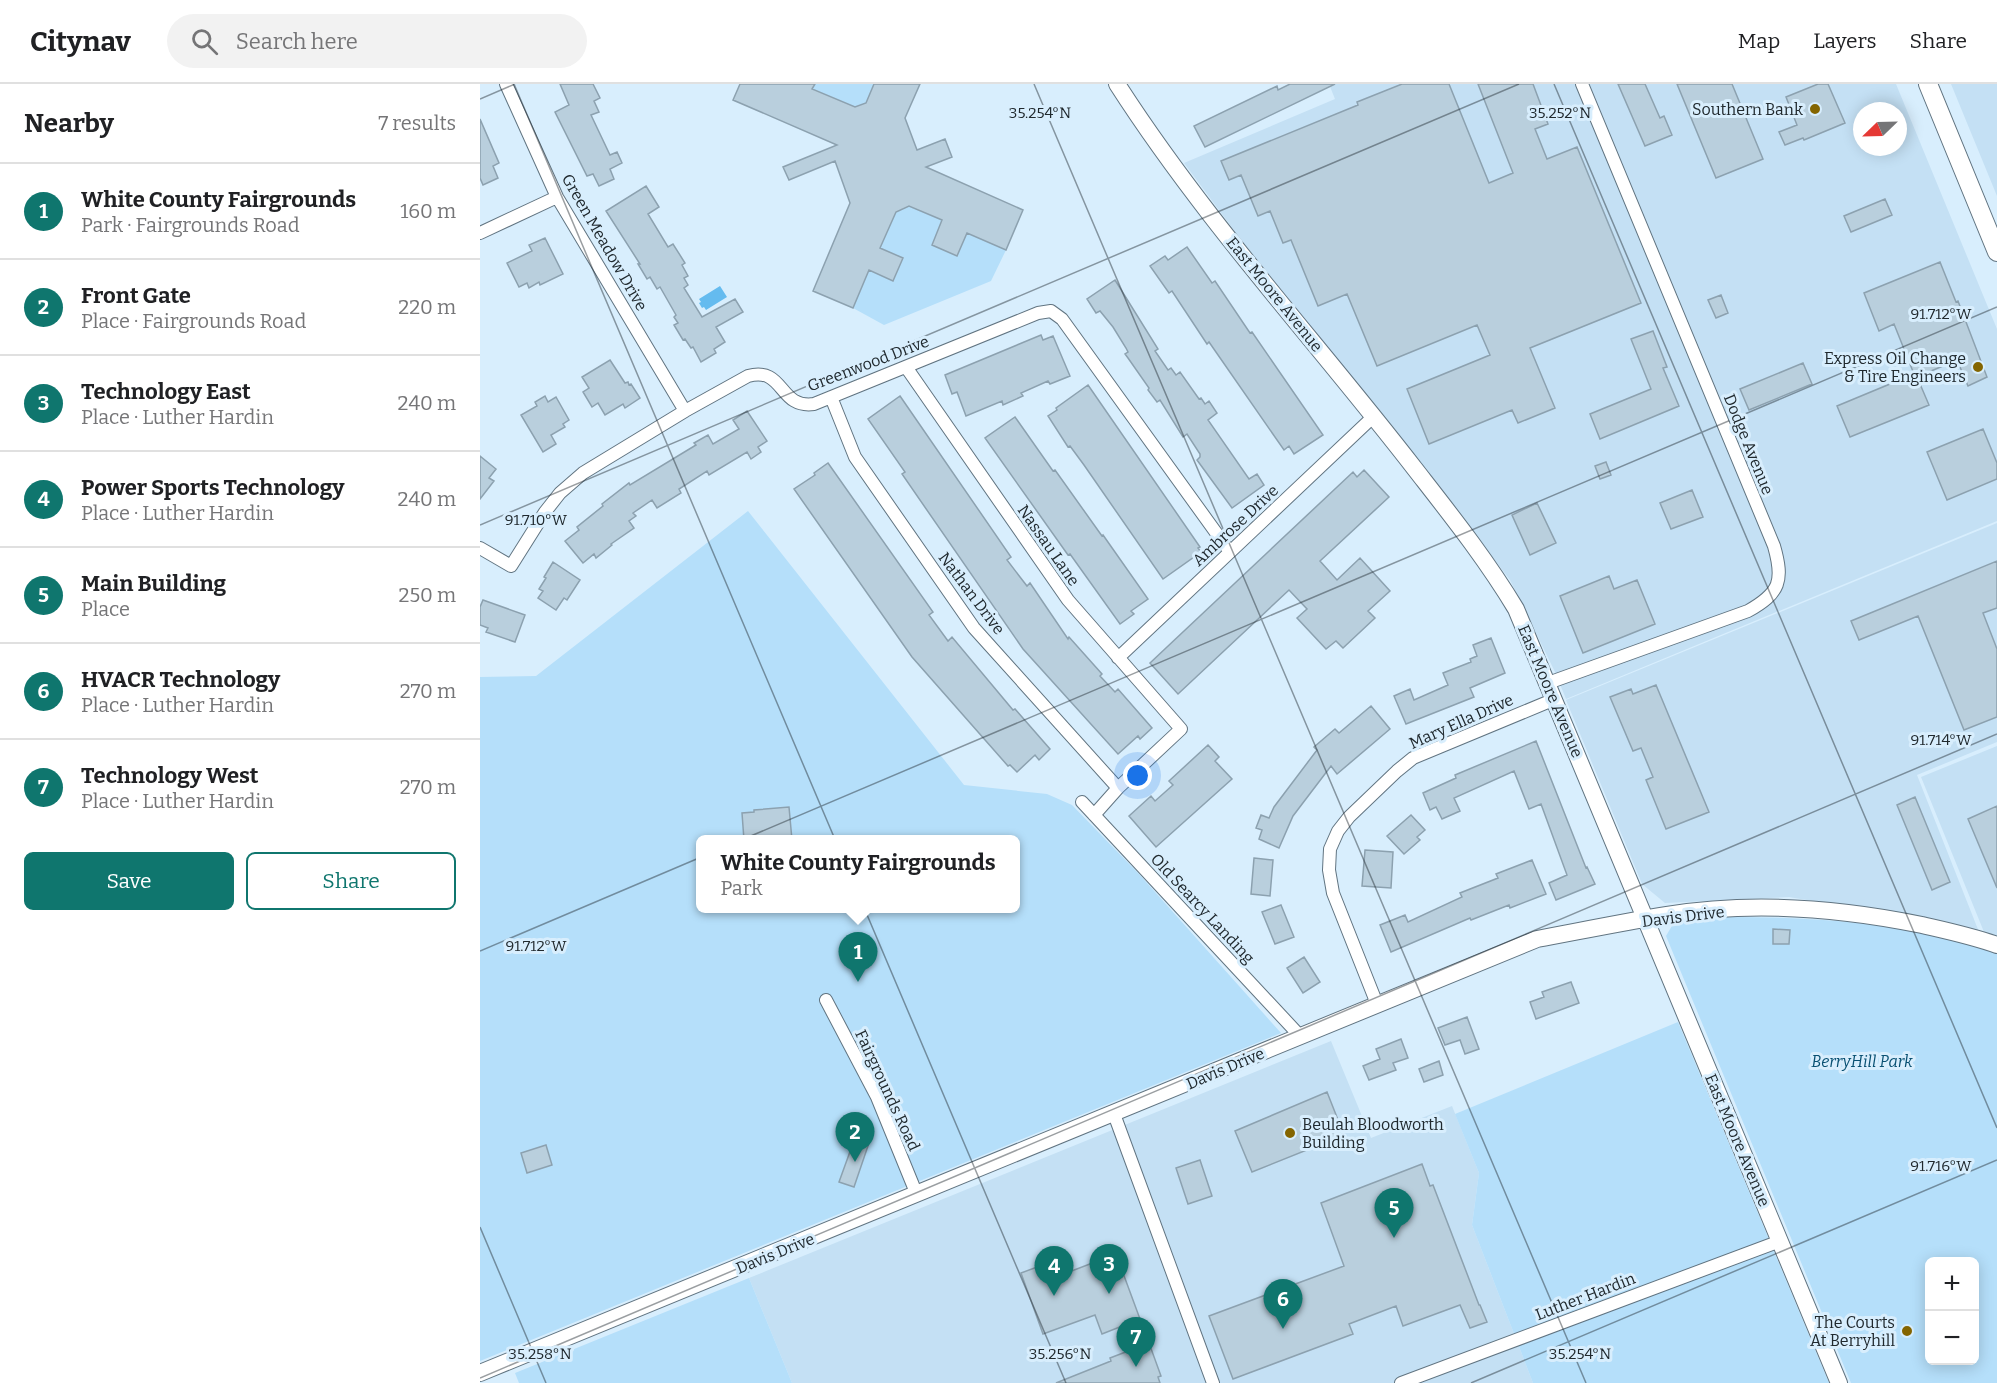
<!DOCTYPE html>
<html lang="en">
<head>
<meta charset="utf-8">
<style>
	body { margin:0; font-family:Bitter,serif; background:#f2f2f2; color:#202124 }
	.controls { position:absolute; right:18px; bottom:18px; display:grid; overflow:hidden; border-radius:9px; box-shadow:0 3px 15px #0003 }
	.controls button { width:54px; height:54px; display:grid; place-items:center; padding:0; border:0; border-bottom:2px solid #e0e0e0; background:#fff; color:#202124; font:30px sans-serif }
	.compass { position:absolute; left:1373px; top:18px; width:54px; height:54px; border-radius:50%; background:#fff; box-shadow:0 3px 15px #0003; rotate:247deg }
	.you { position:absolute; left:658px; top:692px; width:21px; height:21px; margin:-15px; border:4px solid #fff; border-radius:50%; background:#1a73e8; box-shadow:0 0 0 9px #1a73e833 }
	.badge { display:grid; place-items:center; width:39px; height:39px; border-radius:50%; background:#0f766e; color:#fff; font-size:20px; font-weight:700 }
	.pin { position:absolute; translate:-50% -50px; filter:drop-shadow(0 2px 3px #0008) }
	.pin::after { content:''; position:absolute; top:32px; width:21px; height:18px; background:inherit; clip-path:polygon(0 0,100% 0,50% 100%) }
	.popup { position:absolute; left:216px; top:751px; width:324px; height:78px; box-sizing:border-box; display:grid; place-content:center; border-radius:9px; background:#fff; filter:drop-shadow(0 2px 4px #0005); font-size:20px; white-space:nowrap; color:#757577 }
	.popup b { font-size:22px; color:#202124 }
	.popup::after { content:''; position:absolute; left:50%; top:100%; margin-left:-12px; border:12px solid transparent; border-top-color:#fff }
	.list { margin:0; padding:0; list-style:none }
	h2 { display:flex; justify-content:space-between; align-items:center; height:78px; margin:0; padding:0 24px; font-size:26px }
	h2 small { font-size:20px; font-weight:400; color:#757577 }
	.list li { display:grid; grid-template-columns:39px 1fr auto; gap:18px; align-items:center; box-sizing:border-box; height:96px; padding:0 24px; border-top:2px solid #e0e0e0 }
	.list b { display:block; font-size:22px; white-space:nowrap }
	.list p { margin:0; font-size:20px; white-space:nowrap; color:#757577 }
	.list em { font-size:20px; font-style:normal; color:#757577 }
	.actions { display:flex; gap:12px; padding:18px 24px }
	.actions a { flex:1; padding:14px 0; border:2px solid #0f766e; border-radius:9px; text-align:center; font-size:21px; color:#0f766e }
	.actions .main { background:#0f766e; color:#fff }
	.icon { flex:none; width:33px; height:33px; fill:none; stroke:currentColor; stroke-width:2; stroke-linecap:round; stroke-linejoin:round }
	.map { position:relative; flex:none; width:1517px; height:1299px; overflow:hidden }
	header { display:flex; align-items:center; gap:36px; box-sizing:border-box; height:84px; padding:0 30px; background:#fff; border-bottom:2px solid #e0e0e0 }
	header strong { font-size:28px }
	nav { display:flex; gap:33px; margin-inline-start:auto; font-size:21px }
	.search { width:420px; height:54px; background:#f2f2f2; display:flex; align-items:center; gap:15px; box-sizing:border-box; padding:0 21px; border-radius:33px; color:#757577; font-size:22px }
	main { display:flex }
	aside { flex:1; background:#fff }
	.map>svg:first-child { display:block }
	.built { fill:#c4e0f4; fill-rule:evenodd }
	.green { fill:#b5dffa; fill-rule:evenodd }
	.water { fill:#64bbef }
	.building { fill:#b9cfdd; stroke:#8ca1af; stroke-width:1.5 }
	.lines { fill:none; stroke-linecap:round; stroke-linejoin:round }
	.street-casing { stroke:#617481; stroke-width:14 }
	.secondary-casing { stroke:#617481; stroke-width:18 }
	.primary-casing { stroke:#617481; stroke-width:20 }
	.street { stroke:#fff; stroke-width:12 }
	.secondary { stroke:#fff; stroke-width:16 }
	.primary { stroke:#fff; stroke-width:18 }
	.ticks { fill:none; stroke:#20292e; stroke-width:1.5; stroke-opacity:0.45 }
	.poi-dot { fill:#846500; stroke:#d8eefd; stroke-width:2 }
	.labels { text-anchor:middle; stroke-width:6; stroke-linejoin:round; paint-order:stroke }
	.poi-label { font-size:16px; fill:#20292e; stroke:#d8eefd; text-anchor:end }
	.street-label { font-size:16px; fill:#20292e; stroke:#d8eefd }
	.park-label { font-size:16px; font-style:italic; fill:#085072; stroke:#d8eefd }
	.ticks-label { font-size:15px; text-anchor:middle; fill:#20292e; stroke:#d8eefd; stroke-width:6; stroke-linejoin:round; paint-order:stroke }
</style>
</head>
<body>
<header>
<strong>Citynav</strong>
<div class="search"><svg class="icon" aria-label="search" viewBox="0 0 24 24"><circle cx="10" cy="10" r="6"/><path d="M15 15l6 6"/></svg>Search here</div>
<nav><a>Map</a><a>Layers</a><a>Share</a></nav>
</header>
<main>
<aside>
<h2>Nearby<small>7 results</small></h2>
<ul class="list">
<li><span class="badge">1</span><div><b>White County Fairgrounds</b><p>Park · Fairgrounds Road</p></div><em>160 m</em></li>
<li><span class="badge">2</span><div><b>Front Gate</b><p>Place · Fairgrounds Road</p></div><em>220 m</em></li>
<li><span class="badge">3</span><div><b>Technology East</b><p>Place · Luther Hardin</p></div><em>240 m</em></li>
<li><span class="badge">4</span><div><b>Power Sports Technology</b><p>Place · Luther Hardin</p></div><em>240 m</em></li>
<li><span class="badge">5</span><div><b>Main Building</b><p>Place</p></div><em>250 m</em></li>
<li><span class="badge">6</span><div><b>HVACR Technology</b><p>Place · Luther Hardin</p></div><em>270 m</em></li>
<li><span class="badge">7</span><div><b>Technology West</b><p>Place · Luther Hardin</p></div><em>270 m</em></li>
</ul>
<div class="actions"><a class="main">Save</a><a>Share</a></div>
</aside>
<div class="map">
<svg width="1517" height="1299" viewBox="0 0 1517 1299">
	<rect width="100%" height="100%" fill="#d8eefd"/>
	<path class="built" d="M849,0H1416L1517,245V437L1086,615L1075,588L1030,496L934,371L759,153L704,79L855,15ZM1382,27H1418V63H1382Z
		M1471,0H1517V112Z
		M1517,439V658L1437,691L1499,848L1462,839L1309,813L1185,819L1162,800L1086,616Z
		M1517,662V854L1504,848L1441,693Z
		M851,957L891,1054L972,1022L999,1089L992,1141L1053,1299H312L269,1194Z"/>
	<path class="green" d="M335,0H394L386,19L375,23L332,5Z
		M429,122L462,136L452,161L477,172L487,149L526,166L511,197L404,241L373,224L389,186L414,196L423,174L400,164L416,128Z
		M268,427L484,701L567,710L592,721L659,790L801,949L0,1277V593L56,592ZM220,756H536V824H220Z
		M1248,833C1339,833 1431,839 1517,869V1299H1371L1186,852L1193,840ZM1450,1178H1494V1276H1450Z
		M1198,938L1349,1299H1053L992,1141L999,1089L975,1030Z
		M269,1194L312,1299H39L35,1289Z"/>
	<path class="water" d="M240,202L247,213L226,226L224,223L222,224L219,219L221,218L219,215Z"/>
	<path class="building" d="M80,0H113L120,14L114,17L119,28L111,31L130,71L137,68L142,79L130,85L134,95L119,102L113,90L107,92L75,28L89,21Z
		M260,0H335L332,5L375,23L386,19L394,0H440L425,34L437,66L465,55L472,73L446,83L543,126L526,166L487,149L477,172L452,161L462,136L429,122L416,128L400,164L423,174L413,197L389,186L373,224L333,207L370,119L355,77L309,96L303,83L357,61L253,16Z
		M810,0H855L725,63L714,42L797,2L798,6Z
		M922,0H969L1009,99L1033,89L998,0H1053L1068,40L1055,45L1067,75L1097,63L1161,219L1050,264L1075,324L1038,339L1032,326L949,360L927,305L1010,271L997,241L897,282L867,210L838,222L811,156L803,159L790,127L778,132L761,91L749,96L741,77L878,21L877,18Z
		M1138,0H1165L1180,34L1184,32L1192,51L1165,62Z
		M1197,0H1252L1283,75L1236,94Z
		M1338,0H1348L1365,39L1324,56L1323,54L1305,61L1299,48L1317,41L1306,13Z
		M0,35L19,79L13,82L18,94L3,101L0,94Z
		M166,102L179,123L168,130L188,163L193,160L205,179L202,181L208,192L204,194L208,201L204,204L222,233L255,215L263,228L236,243L245,258L234,265L236,269L221,278L213,263L211,264L205,255L203,256L194,241L198,239L194,233L196,231L180,203L177,205L170,193L167,195L158,180H160L126,127Z
		M1405,115L1412,131L1371,148L1364,132Z
		M65,154L83,190L60,201L59,198L49,204L47,199L39,203L27,179L52,167L49,161Z
		M707,163L732,199L735,197L770,249L772,248L843,351L814,370L809,362L804,366L729,258L727,260L692,207L689,209L670,182L685,172L688,176Z
		M1460,178L1476,218L1478,217L1507,293L1488,302L1477,276L1437,293L1449,321L1370,353L1357,322L1434,290L1414,240L1399,247L1384,209Z
		M635,196L678,265L675,267L688,286L691,284L696,291L700,288L719,315L721,314L725,320L729,317L737,329L728,336L769,395L777,390L784,401L752,424L717,376L720,373V370L707,350L703,353L680,316L677,318L668,306L669,304L648,274L645,270L648,268L646,264L633,243L620,227L616,229L607,215Z
		M1241,211L1248,229L1236,234L1228,216Z
		M1173,247L1187,283L1183,284L1199,322L1120,355L1110,330L1171,305L1151,255Z
		M561,251L563,256L573,252L590,292L570,300L568,297L541,309L543,312L523,321L522,317L486,332L477,308L472,310L465,291Z
		M130,276L145,299L148,298L149,301L151,300L160,314L145,324L143,320L125,331L118,319L112,323L103,308L109,304L102,293Z
		M1323,279L1332,300L1269,326L1260,305Z
		M608,301L720,463L718,464L721,468L683,495L604,381L590,362L588,363L568,332L577,326L576,324Z
		M65,312L68,318L76,313L89,336L83,340L85,343L71,351L76,360L63,368L41,331L57,322L55,318Z
		M420,312L531,473L527,476L540,493L547,502L550,499L588,555L589,553L622,590L620,592L635,608L638,605L672,644L660,655L658,652L638,670L543,565L422,390L425,388L388,335Z
		M267,327L287,357L278,363L281,368L271,375L267,368L229,391L227,387L199,405L201,409L177,424L172,416L153,429L156,432L149,437L154,444L131,460L132,461L116,474L114,470L103,479L85,457L99,446L97,443L123,422L122,420L149,399L150,401L216,361L214,359L228,351L233,360L259,345L253,336Z
		M535,333L573,387L575,386L622,452L623,451L668,515L651,527L654,530L640,540L590,470L588,471L505,354Z
		M1503,345L1517,379V395L1467,416L1447,368Z
		M0,372L16,385L9,394L14,397L0,415Z
		M1126,378L1131,391L1120,395L1115,382Z
		M348,379L453,528L449,531L468,557L472,553L533,626L535,625L570,665L559,676L555,671L537,688L530,681L528,682L432,573L314,405L335,391L334,389Z
		M884,386L909,413L840,477L857,496L880,474L910,507L888,527L895,534L863,564L856,557L846,565L817,534L827,525L809,506L698,610L670,579L873,388L877,393Z
		M1212,406L1223,433L1191,445L1180,419Z
		M1057,419L1076,459L1050,471L1032,431Z
		M1517,477V524L1503,529L1517,565V633L1484,646L1438,532L1379,556L1371,537Z
		M73,478L100,496L87,516L84,514L76,526L58,514L63,507L59,505L66,494L64,493Z
		M1129,492L1134,505L1157,496L1175,540L1103,569L1080,512Z
		M3,516L45,531L35,558L6,548L8,544L0,541V523Z
		M1011,554L1025,589L990,604L994,613L926,640L914,612L930,605L934,616L968,601L963,589L991,578L990,575L997,572L993,561Z
		M1176,601L1229,728L1186,745L1166,696L1173,693L1161,664L1153,667L1130,613L1151,605L1153,610Z
		M891,622L910,645L857,690L851,682L813,732L799,764L779,755L782,746L776,744L781,731L789,734L794,723L837,666L834,663L855,645L859,649Z
		M1056,657L1106,784L1107,783L1115,800L1076,816L1069,799L1087,791L1061,720L1049,725L1034,687L974,714L980,727L962,735L956,723L950,726L943,709L976,694L975,691Z
		M728,661L739,673L735,677L752,695L676,763L649,732L671,712L675,717L693,701L689,697Z
		M1435,713L1470,798L1452,806L1417,721Z
		M1517,722V804L1488,735Z
		M309,723L312,756H264L262,729L274,728V726Z
		M931,731L945,746L937,753L940,756L924,770L907,752Z
		M885,766L913,768L911,804L882,802Z
		M774,774L793,776L790,812L771,810Z
		M1052,776L1066,810L1030,824L1029,821L991,836L990,834L911,868L900,841L925,831L928,838L982,813L980,809L1018,794L1016,790Z
		M801,821L814,853L795,860L782,828Z
		M1293,845L1310,846L1309,860H1293Z
		M824,873L840,898L823,909L807,884Z
		M1091,898L1099,919L1056,935L1050,918L1064,913L1062,908Z
		M987,933L999,965L985,970L980,956L965,961L958,944Z
		M921,955L928,974L913,979L916,986L889,996L883,982L900,975L896,965Z
		M959,977L963,991L944,998L939,985Z
		M847,1008L864,1051L772,1088L755,1047Z
		M376,1051L390,1056L374,1103L359,1098Z
		M66,1061L72,1081L47,1089L41,1069Z
		M720,1076L732,1112L708,1120L696,1084Z
		M942,1080L950,1102L953,1101L999,1221H1000L1007,1238L990,1244L980,1221L923,1242L916,1222L869,1240L873,1250L753,1295L729,1232L864,1182L841,1119Z
		M636,1170L660,1235L622,1250L615,1231L563,1250L541,1189L584,1173L589,1188Z
		M669,1259L681,1292L678,1293L680,1299H576L631,1277L630,1274Z"/>
	<g class="lines">
		<g class="street-casing">
			<path id="street" d="M26,0L77,113L205,327
				M0,149L77,113
				M426,283L588,516L701,645L638,704L614,731
				M351,313L375,373L494,544L638,704
				M0,464L31,482L65,428L80,409L103,389L205,327L268,292C305,282 298,325 334,320L558,229L571,227L582,235L750,468
				M638,574L894,332
				M1068,599L1268,527C1300,509 1304,497 1294,462L1102,0
				M602,718L820,952
				M346,916L397,1013L437,1111
				M897,920L853,809L849,786L850,765L858,747L869,733L917,687L933,674L1075,615
				M634,1030L733,1299
				M921,1299L1300,1157"/>
		</g>
		<g class="secondary-casing">
			<path id="secondary" d="M637,0C725,137 836,257 935,385C970,430 1006,475 1036,525L1359,1299
				M0,1289L1057,855C1100,847 1144,838 1187,831C1271,817 1359,824 1442,841C1468,847 1492,852 1517,861"/>
		</g>
		<g class="primary-casing">
			<path id="primary" d="M1448,0L1517,168"/>
		</g>
		<use href="#street" class="street"/>
		<use href="#secondary" class="secondary"/>
		<use href="#primary" class="primary"/>
	</g>
	<path class="ticks" d="M34,0L586,1299M554,0L1106,1299M1074,0L1517,1044M0,15L35,0M0,441L1039,0M0,867L1517,223M0,1143L66,1299M0,1294L1517,650M991,1299L1517,1076"/>
	<g class="poi-dot">
		<circle cx="1335" cy="25" r="6"/>
		<circle cx="1498" cy="283" r="6"/>
		<circle cx="810" cy="1049" r="6"/>
		<circle cx="1427" cy="1247" r="6"/>
	</g>
	<g class="labels">
		<g class="poi-label">
			<text x="1323" y="31">Southern Bank</text>
			<text x="1486" y="280">Express Oil Change<tspan x="1486" dy="18">&amp; Tire Engineers</tspan></text>
			<text x="822" y="1046" text-anchor="start">Beulah Bloodworth<tspan x="822" dy="18">Building</tspan></text>
			<text x="1415" y="1244">The Courts<tspan x="1415" dy="18">At Berryhill</tspan></text>
		</g>
		<g class="street-label">
			<text transform="translate(125 158) rotate(60)" y="6">Green Meadow Drive</text>
			<text transform="translate(795 210) rotate(51)" y="6">East Moore Avenue</text>
			<text transform="translate(388 279) rotate(-21)" y="6">Greenwood Drive</text>
			<text transform="translate(1269 360) rotate(68)" y="6">Dodge Avenue</text>
			<text transform="translate(755 441) rotate(-43)" y="6">Ambrose Drive</text>
			<text transform="translate(569 461) rotate(55)" y="6">Nassau Lane</text>
			<text transform="translate(492 509) rotate(53)" y="6">Nathan Drive</text>
			<text transform="translate(1071 607) rotate(67)" y="6">East Moore Avenue</text>
			<text transform="translate(981 637) rotate(-24)" y="6">Mary Ella Drive</text>
			<text transform="translate(723 824) rotate(47)" y="6">Old Searcy Landing</text>
			<text transform="translate(1203 832) rotate(-7)" y="6">Davis Drive</text>
			<text transform="translate(745 984) rotate(-23)" y="6">Davis Drive</text>
			<text transform="translate(408 1006) rotate(65)" y="6">Fairgrounds Road</text>
			<text transform="translate(1258 1056) rotate(67)" y="6">East Moore Avenue</text>
			<text transform="translate(295 1169) rotate(-22)" y="6">Davis Drive</text>
			<text transform="translate(1105 1212) rotate(-21)" y="6">Luther Hardin</text>
		</g>
		<g class="park-label">
			<text x="1382" y="983">BerryHill Park</text>
		</g>
	</g>
	<g class="ticks-label">
		<text x="560" y="34">35.254°N</text>
		<text x="1080" y="34">35.252°N</text>
		<text x="1461" y="235">91.712°W</text>
		<text x="56" y="441">91.710°W</text>
		<text x="1461" y="661">91.714°W</text>
		<text x="56" y="867">91.712°W</text>
		<text x="1461" y="1087">91.716°W</text>
		<text x="60" y="1275">35.258°N</text>
		<text x="580" y="1275">35.256°N</text>
		<text x="1100" y="1275">35.254°N</text>
	</g>
</svg>
<div class="controls">
<button>+</button>
<button>−</button>
</div>
<svg class="compass" viewBox="-18 -18 36 36"><path d="M0-13l5 13h-10z" fill="#e53935"/><path d="M0 13l5-13h-10z" fill="#757577"/></svg>
<div class="you"></div>
<div class="pin badge" style="left:378px;top:898px">1</div>
<div class="popup"><b>White County Fairgrounds</b>Park</div>
<div class="pin badge" style="left:375px;top:1078px">2</div>
<div class="pin badge" style="left:629px;top:1210px">3</div>
<div class="pin badge" style="left:574px;top:1212px">4</div>
<div class="pin badge" style="left:914px;top:1154px">5</div>
<div class="pin badge" style="left:803px;top:1245px">6</div>
<div class="pin badge" style="left:656px;top:1283px">7</div>
</div>
</main>
</body>
</html>
